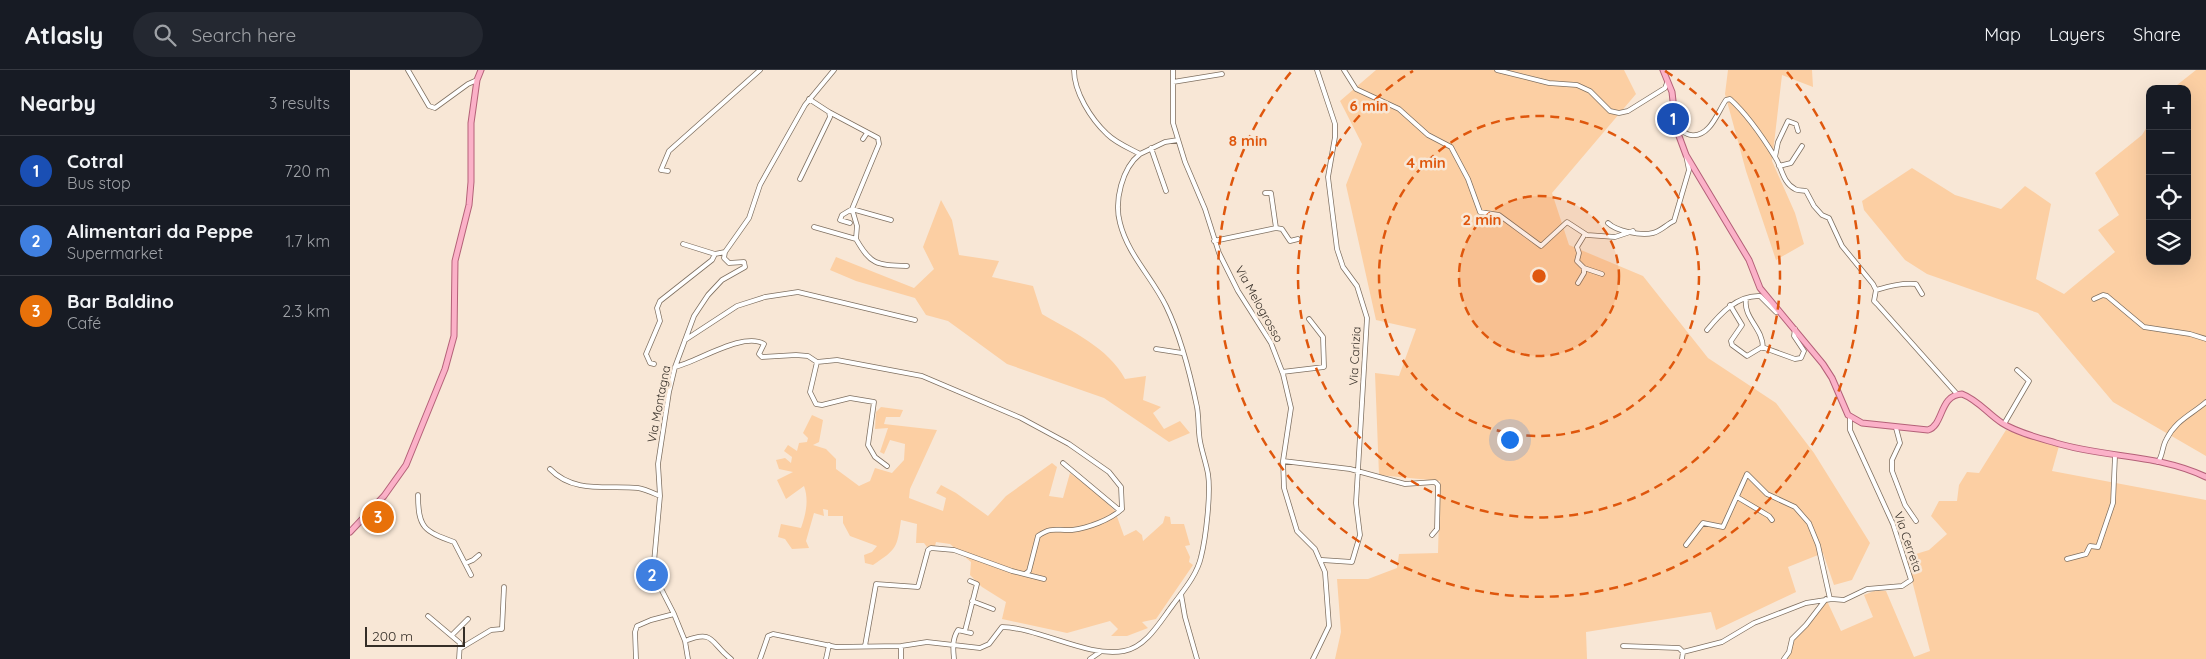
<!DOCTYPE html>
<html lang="en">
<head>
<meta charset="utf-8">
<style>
	body { margin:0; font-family:Quicksand,sans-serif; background:#242831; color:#f1f3f6 }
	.controls { position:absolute; right:15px; top:15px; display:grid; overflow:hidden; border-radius:10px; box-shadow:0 5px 20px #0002 }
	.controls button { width:45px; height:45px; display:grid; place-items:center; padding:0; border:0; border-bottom:1px solid #363941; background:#171b24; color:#f1f3f6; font:25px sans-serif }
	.scale { position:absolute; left:15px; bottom:12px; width:100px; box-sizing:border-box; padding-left:5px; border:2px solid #352e27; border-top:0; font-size:14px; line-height:18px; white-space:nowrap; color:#352e27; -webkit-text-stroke:4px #f8e7d6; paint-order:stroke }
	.you { position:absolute; left:1159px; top:369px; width:18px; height:18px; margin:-12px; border:4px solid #fff; border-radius:50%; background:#1a73e8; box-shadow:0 0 0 8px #1a73e833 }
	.badge { display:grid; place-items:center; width:32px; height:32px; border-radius:50%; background:#b45309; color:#fff; font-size:16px; font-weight:700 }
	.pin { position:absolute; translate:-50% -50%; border:2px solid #fff; box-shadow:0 1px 5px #0006 }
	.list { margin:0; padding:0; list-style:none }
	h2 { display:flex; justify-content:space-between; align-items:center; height:65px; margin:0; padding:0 20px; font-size:21px }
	h2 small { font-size:16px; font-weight:400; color:#9ea1a6 }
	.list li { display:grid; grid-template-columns:32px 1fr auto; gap:15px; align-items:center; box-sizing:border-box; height:70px; padding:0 20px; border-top:1px solid #363941 }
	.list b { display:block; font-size:19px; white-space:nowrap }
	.list p { margin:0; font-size:16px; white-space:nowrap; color:#9ea1a6 }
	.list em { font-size:16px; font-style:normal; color:#9ea1a6 }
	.icon { flex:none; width:28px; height:28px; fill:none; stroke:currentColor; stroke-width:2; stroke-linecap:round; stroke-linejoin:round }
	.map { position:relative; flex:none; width:1856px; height:589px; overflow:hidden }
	header { display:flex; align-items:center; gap:30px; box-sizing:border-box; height:70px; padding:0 25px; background:#171b24; border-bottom:1px solid #363941 }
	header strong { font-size:24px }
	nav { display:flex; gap:28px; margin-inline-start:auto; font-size:18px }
	.search { width:350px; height:45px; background:#242831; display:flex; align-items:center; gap:12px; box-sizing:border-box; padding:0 18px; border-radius:28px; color:#9ea1a6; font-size:19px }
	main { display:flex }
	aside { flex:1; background:#171b24 }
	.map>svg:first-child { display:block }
	.green { fill:#fccfa3 }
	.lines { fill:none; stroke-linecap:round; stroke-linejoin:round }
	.minor-casing { stroke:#7f7061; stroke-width:5.5 }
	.major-casing { stroke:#b46178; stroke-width:7 }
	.minor { stroke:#fff; stroke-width:4 }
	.major { stroke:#fbb1c8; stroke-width:5 }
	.ring { fill:none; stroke:#df570d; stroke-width:2.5; stroke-dasharray:9 6 }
	.labels { text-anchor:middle; stroke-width:5; stroke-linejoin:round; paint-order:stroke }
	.street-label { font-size:12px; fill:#352e27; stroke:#f8e7d6 }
	.centre { fill:#df570d; stroke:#f8e7d6; stroke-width:2.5 }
	.ring-label { font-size:15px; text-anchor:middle; font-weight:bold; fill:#df570d; stroke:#f8e7d6; stroke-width:5; stroke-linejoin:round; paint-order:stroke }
</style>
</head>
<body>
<header>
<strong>Atlasly</strong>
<div class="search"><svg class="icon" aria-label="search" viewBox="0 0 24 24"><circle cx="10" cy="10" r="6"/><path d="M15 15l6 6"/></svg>Search here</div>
<nav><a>Map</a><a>Layers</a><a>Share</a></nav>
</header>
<main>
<aside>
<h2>Nearby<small>3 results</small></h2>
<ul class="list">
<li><span class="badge" style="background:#1a4fb4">1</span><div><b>Cotral</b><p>Bus stop</p></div><em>720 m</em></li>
<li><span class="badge" style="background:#3f7fe0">2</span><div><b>Alimentari da Peppe</b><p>Supermarket</p></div><em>1.7 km</em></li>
<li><span class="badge" style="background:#e8710a">3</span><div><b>Bar Baldino</b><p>Café</p></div><em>2.3 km</em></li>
</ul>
</aside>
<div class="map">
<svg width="1856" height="589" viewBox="0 0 1856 589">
	<rect width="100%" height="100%" fill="#f8e7d6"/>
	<path class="green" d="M1026,0H1274L1286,24L1202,123L1219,175L1293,206L1358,288L1426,333L1464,383L1520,473L1502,510L1484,515L1473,483L1438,497L1446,522L1366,560L1361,542L1236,562L1237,589H985L991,562L987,509H1018L1047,498L1049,484L1088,483L1090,411L1029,405L1025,303L1049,306L1066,259L1026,250L996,115L1012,74L990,31Z
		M1378,0H1462L1463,17L1432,5L1422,91L1445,143L1454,174L1426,190L1396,101L1375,24Z
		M1846,0H1856V386L1763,332L1688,243L1577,204L1555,190L1514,140L1512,131L1562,98L1605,125L1651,139L1675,116L1701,134L1686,209L1714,224L1765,182L1748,160L1769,145L1745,103L1792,65L1800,52V191H1837V19H1822Z
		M591,130L602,150L609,185L649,191L642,207L683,216L692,244C721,261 759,278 775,309L796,306L793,330L811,337L803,343L814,359L830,351L840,363L819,372L754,328L657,294L598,251L576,245L565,228L506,211L480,200L486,187L564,218L584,199L573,177Z
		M531,337L553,340L550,347H536L534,354L587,360L560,419L559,428L593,441L596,428L586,423L591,415L606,423L638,446L656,426L702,393L707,397L699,426L713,428L720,403L748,424L765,441L774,466L786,460L792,465L793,471L813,453L815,446L820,447L821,454H834L840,475L835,476L840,487L839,492L843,495L806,549L792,552L798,558L777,566H761L768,559L760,551L717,563L652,549L656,532L632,517L620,505L621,492L600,474L586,472L585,476L577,477L574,473H566L567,454L551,450C547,478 547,479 523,495L515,493L514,485L522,482L527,476L500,466L493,453V446H478V440L473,439L474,446L464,443L456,471L459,478L442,479L435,469L428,467L431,454L451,458C456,444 459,430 454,416L436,429L427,410L443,402L429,399L426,390L435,388L441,393L442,387L434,381L438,375L447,381L449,373L457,372L458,368L453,363L462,345L473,350L469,372L463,375L476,379L486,389V399L509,416L520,411L525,398L542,403L554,390L555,374L540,370L534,384L530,382L538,358L525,359L526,342Z
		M1656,360L1709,376L1702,401L1856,430V589H1437L1445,568L1459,555L1477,531L1491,561L1523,547L1514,525L1524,521H1536L1564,587L1580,581L1556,487L1579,480L1597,464L1581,446L1589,431H1607L1609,415L1617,402L1629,403Z"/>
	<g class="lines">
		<g class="minor-casing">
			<path id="minor" d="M58,0L79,36L85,38L118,14L127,10
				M724,0C724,22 741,49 757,64C766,73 779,78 790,84L815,72L828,70
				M823,0V53L835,92L855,139L869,183L888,221L921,273L933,304L941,338L933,391L934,418L947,461L965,479L975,502L979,556L963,589
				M967,0L985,54V67L978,107L987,179L993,197L1007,216L1017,248L1006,433L1010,465L1002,492L972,490
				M994,0L1006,19L1049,39L1078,65L1101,77L1118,109L1130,142L1149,145L1191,176L1217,152L1237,165L1265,167L1283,161
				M1147,0L1199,13L1227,15L1240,21L1260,41L1269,43L1278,41L1315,18L1317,13
				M823,12L872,4
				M479,42L528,68L529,74L502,139L541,150
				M1326,58C1331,60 1337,65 1341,65C1360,68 1368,41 1376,30L1380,29C1398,45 1412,66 1425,87C1432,97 1432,112 1445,119C1448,121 1453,120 1456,121L1464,136L1472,145L1479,148L1492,176L1523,214L1526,220L1524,231L1527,234L1607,324
				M513,69L517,63
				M801,78L816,121
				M1425,87L1428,72L1438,51L1446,54L1448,61
				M1429,96L1441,93L1452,76
				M318,101L311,100L319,81L410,0
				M450,109L480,47L479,42L459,29
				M1258,153C1266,161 1291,166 1303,163C1311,161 1317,154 1324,151L1339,100L1336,85
				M464,157L506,169L507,156L502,139L492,145L490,150L500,153
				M926,158L932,159L940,171L948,169
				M1235,164L1227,177L1229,183L1227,191L1234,198L1252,204
				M506,169C521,195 526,195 557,196
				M864,171L926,158L921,123H915
				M333,174L365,184
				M1228,213L1234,203V198
				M1526,220C1540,216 1551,213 1566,214L1572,224
				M1396,229C1393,248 1413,258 1413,278
				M1744,229L1753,225L1757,226L1794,257L1840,264L1856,269
				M1380,235L1392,255L1381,271L1382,275L1397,286L1412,277L1445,289L1451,288L1454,281L1444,266L1445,259
				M1357,260C1370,244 1387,225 1410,226L1426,242L1429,241
				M335,270L387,236L415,227L448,222L565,250
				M806,279L832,283
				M467,292L487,290L572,306L671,348L719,374L759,402L771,417L772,439H768L713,393
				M304,294L300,293L296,284L310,251L307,238L310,231L362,190L365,184L375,182
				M325,297C347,292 394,261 414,274L409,284L412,287L446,285L458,286L467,292L460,322L466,334L472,335L500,328L524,332L518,375L525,387L537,396
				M932,302L974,297L973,267L959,249
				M1654,354L1679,311L1667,300
				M1546,358L1550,373L1542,390V401L1555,435L1566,451
				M933,391L1000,399L1055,414L1085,412L1088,415L1087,459L1082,465
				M1808,392C1813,385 1812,377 1816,370C1826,350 1841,345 1856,332
				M200,399C224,424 258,415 288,418C295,419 303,423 310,426
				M68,425C68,458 74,461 104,472L121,505
				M1387,427L1419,446L1422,450
				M1336,475L1353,453L1373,457L1397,404L1417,424L1445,437L1459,453L1468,475L1480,529
				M1717,489L1736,484L1740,476L1748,477L1763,433L1765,386
				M116,493L123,490L129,485
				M675,504L679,501L688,466C702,456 707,461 722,460C738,458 760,450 772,439
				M831,524L835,547L847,589
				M622,531L643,539
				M78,546L110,573L109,589
				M615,561L627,514L620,511
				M102,565L118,549
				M335,571C365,559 360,573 381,589
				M515,576L526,514L568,517L578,480L581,478L604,480L662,501L694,509
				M551,576V589
				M1273,576L1329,578L1333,582
				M111,578L141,560L152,559L154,517
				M286,589L285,562L287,556L301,550L324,544
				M338,589L335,571L324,544L303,503L310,426L308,394L319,322L325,297L344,246L358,225L372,210L395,197L394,192L379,193L374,188L375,182L399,148L410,115L455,35L484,0
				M410,589L418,566L423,564L486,577L551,576L577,572L630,578L639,574L652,557C690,558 738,588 774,581C796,577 810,552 822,536C833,521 847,505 851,487C856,467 861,423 858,404C856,393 852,382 850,371C848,360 849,348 847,337C840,303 831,267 816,236C802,207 778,185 770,153C764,131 772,98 790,84
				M476,589L479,575
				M604,589C603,579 602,569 608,560L621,563
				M740,589L750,582
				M1332,589L1333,582L1372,572L1404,553L1456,533L1482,529L1494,530L1517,519L1552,516L1561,510L1543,454L1500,360V347
				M1434,589L1439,582L1442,569L1456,555L1476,529"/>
		</g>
		<g class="major-casing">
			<path id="major" d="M1313,0L1322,22L1326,58L1336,85L1399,190L1410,218L1473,294L1482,308L1498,345L1512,353L1578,360C1594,355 1589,325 1612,324C1628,330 1638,344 1652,353C1668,363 1689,368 1706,373C1755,388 1809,384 1856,407
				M0,462L34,426L56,395L95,299L104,266L105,191L119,135L121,112V53L127,10L131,0"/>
		</g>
		<use href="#minor" class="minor"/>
		<use href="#major" class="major"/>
	</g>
	<circle cx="1189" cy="206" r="80" fill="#df570d" fill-opacity=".12"/>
	<g class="ring">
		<circle cx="1189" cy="206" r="80"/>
		<circle cx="1189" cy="206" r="160"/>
		<path d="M1315 1A241 241 0 1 1 1063 1"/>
		<path d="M1437 2A321 321 0 1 1 941 2"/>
	</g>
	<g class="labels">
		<g class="street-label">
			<text transform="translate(909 234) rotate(61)" y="4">Via Melogrosso</text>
			<text transform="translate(1005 286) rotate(-87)" y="4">Via Carizia</text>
			<text transform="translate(309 334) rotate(-79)" y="4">Via Montagna</text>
			<text transform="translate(1558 472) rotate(71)" y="4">Via Cerreta</text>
		</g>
	</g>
	<circle cx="1189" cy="206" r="8" class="centre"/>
	<g class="ring-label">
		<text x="1019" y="41">6 min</text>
		<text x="898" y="76">8 min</text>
		<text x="1076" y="98">4 min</text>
		<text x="1132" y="155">2 min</text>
	</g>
</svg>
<div class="controls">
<button>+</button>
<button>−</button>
<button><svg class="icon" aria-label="locate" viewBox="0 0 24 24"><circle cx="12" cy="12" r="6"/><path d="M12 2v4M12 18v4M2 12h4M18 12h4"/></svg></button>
<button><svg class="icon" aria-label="layers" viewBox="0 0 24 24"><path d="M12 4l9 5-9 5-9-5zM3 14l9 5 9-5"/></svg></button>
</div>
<div class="scale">200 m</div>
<div class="you"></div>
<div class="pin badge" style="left:1323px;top:49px;background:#1a4fb4">1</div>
<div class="pin badge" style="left:302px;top:505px;background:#3f7fe0">2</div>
<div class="pin badge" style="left:28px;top:447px;background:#e8710a">3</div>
</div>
</main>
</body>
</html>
